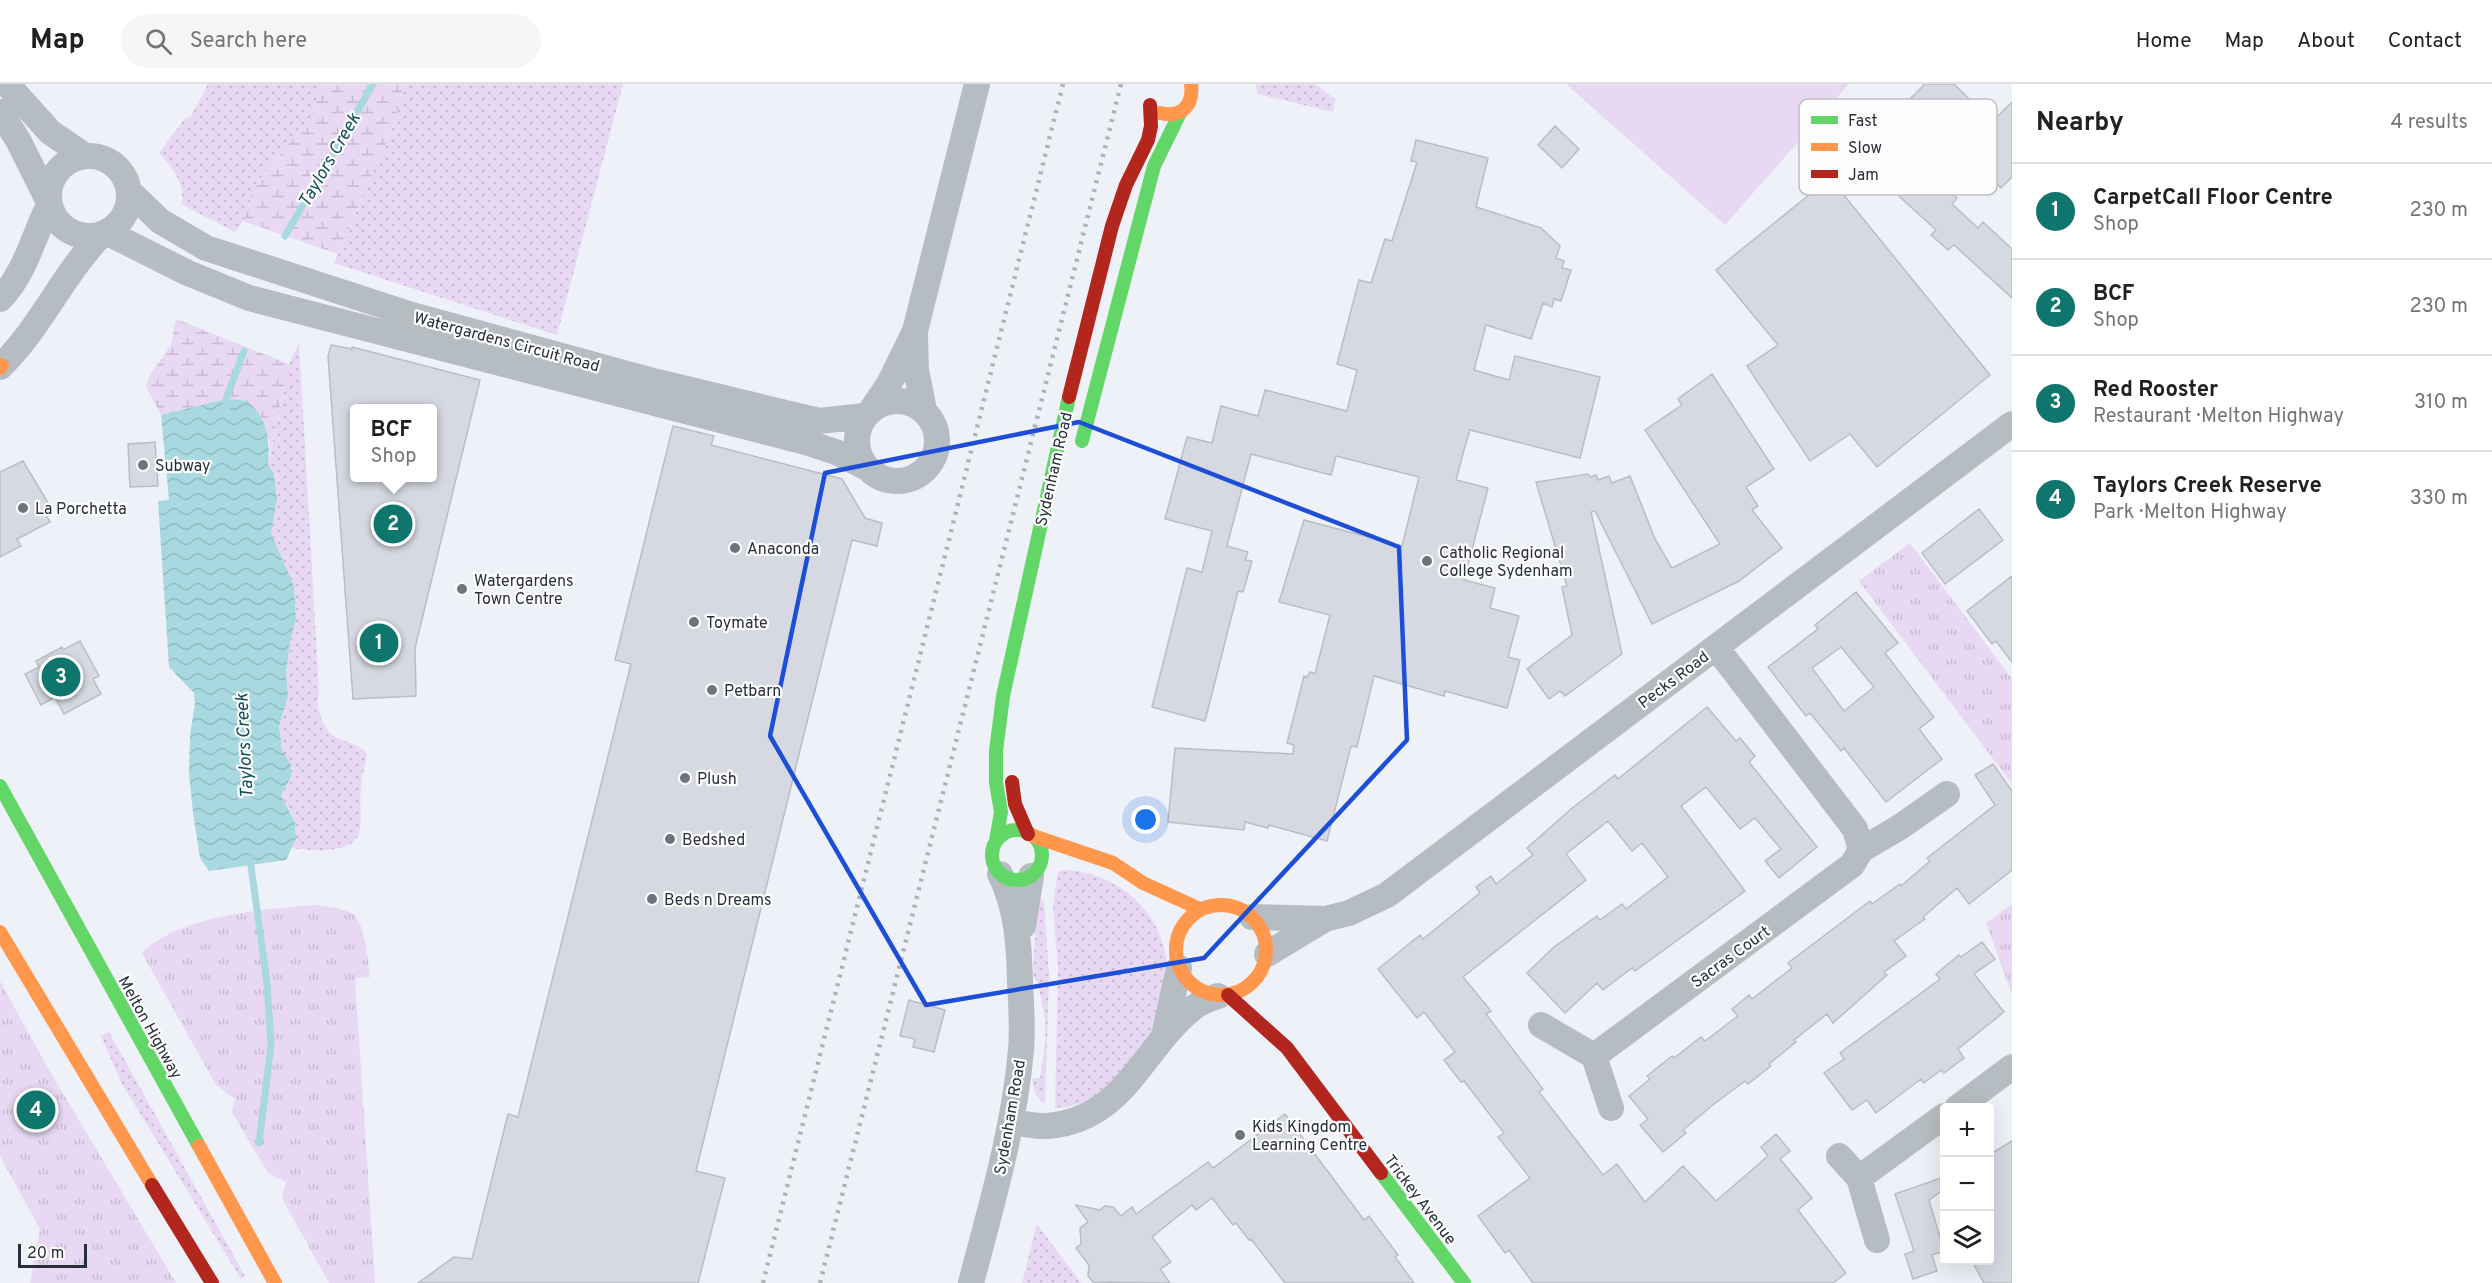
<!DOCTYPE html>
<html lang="en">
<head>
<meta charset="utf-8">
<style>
	body { margin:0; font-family:Overpass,sans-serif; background:#f6f6f6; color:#202124 }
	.controls { position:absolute; right:18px; bottom:18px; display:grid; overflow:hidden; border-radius:6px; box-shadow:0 6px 24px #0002 }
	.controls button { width:54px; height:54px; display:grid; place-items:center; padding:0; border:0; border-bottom:2px solid #e0e0e0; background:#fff; color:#202124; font:30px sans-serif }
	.scale { position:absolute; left:18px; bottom:15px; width:69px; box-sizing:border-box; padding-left:6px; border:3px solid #292f39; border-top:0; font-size:16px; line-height:21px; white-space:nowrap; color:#292f39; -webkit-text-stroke:4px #fdfdfd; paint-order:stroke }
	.you { position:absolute; left:1146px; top:736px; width:21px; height:21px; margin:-15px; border:4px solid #fff; border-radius:50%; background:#1a73e8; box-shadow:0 0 0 9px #1a73e833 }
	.badge { display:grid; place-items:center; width:39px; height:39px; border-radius:50%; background:#0f766e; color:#fff; font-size:20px; font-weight:700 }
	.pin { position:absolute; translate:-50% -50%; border:3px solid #fff; box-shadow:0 2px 6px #0006 }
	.popup { position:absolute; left:350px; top:320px; width:87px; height:78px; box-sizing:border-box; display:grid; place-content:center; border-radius:6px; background:#fff; filter:drop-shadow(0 2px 4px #0005); font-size:20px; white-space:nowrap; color:#757577 }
	.popup b { font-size:22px; color:#202124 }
	.popup::after { content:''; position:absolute; left:50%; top:100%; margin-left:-12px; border:12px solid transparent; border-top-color:#fff }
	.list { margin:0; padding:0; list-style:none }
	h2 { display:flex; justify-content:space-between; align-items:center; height:78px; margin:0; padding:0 24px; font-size:26px }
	h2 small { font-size:20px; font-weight:400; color:#757577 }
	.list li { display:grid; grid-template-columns:39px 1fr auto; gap:18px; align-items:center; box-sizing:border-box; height:96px; padding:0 24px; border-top:2px solid #e0e0e0 }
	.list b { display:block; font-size:22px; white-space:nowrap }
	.list p { margin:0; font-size:20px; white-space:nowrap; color:#757577 }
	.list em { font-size:20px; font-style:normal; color:#757577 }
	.icon { flex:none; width:33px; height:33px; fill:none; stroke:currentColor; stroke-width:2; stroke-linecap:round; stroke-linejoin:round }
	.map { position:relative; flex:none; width:2012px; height:1199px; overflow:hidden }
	header { display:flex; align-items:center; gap:36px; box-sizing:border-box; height:84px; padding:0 30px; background:#fff; border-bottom:2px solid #e0e0e0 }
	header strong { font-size:28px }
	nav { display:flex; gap:33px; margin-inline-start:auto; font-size:21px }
	.search { width:420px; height:54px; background:#f6f6f6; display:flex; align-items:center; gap:15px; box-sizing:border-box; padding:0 21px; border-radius:33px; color:#757577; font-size:22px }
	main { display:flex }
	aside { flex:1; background:#fff }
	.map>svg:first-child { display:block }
	.grass { fill:url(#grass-dots) }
	.wetland { fill:url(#wetland-marsh) }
	.park { fill:url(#park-tufts) }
	.pitch { fill:#e8d8f3 }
	.water { fill:url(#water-waves) }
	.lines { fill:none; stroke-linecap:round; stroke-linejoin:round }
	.stream { stroke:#a8d9e1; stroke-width:7 }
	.building { fill:#d7d9e2; stroke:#bbbdc4; stroke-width:1.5; fill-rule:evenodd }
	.street { stroke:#b6bdc2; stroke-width:26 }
	.fast { stroke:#63d668; stroke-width:14 }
	.slow { stroke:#ff974d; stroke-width:14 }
	.jam { stroke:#b3261e; stroke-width:14 }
	.rail { stroke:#adb2b7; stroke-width:4.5; stroke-dasharray:3 6; stroke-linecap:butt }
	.marked { fill:none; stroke:#1d4ed8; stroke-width:4.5; stroke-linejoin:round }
	.poi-dot { fill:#6e737c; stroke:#fdfdfd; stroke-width:2 }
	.labels { text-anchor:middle; stroke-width:4.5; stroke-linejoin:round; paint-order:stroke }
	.street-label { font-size:16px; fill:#292f39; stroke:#fdfdfd }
	.poi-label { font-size:16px; fill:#292f39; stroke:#fdfdfd; text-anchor:start }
	.water-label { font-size:18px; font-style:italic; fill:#114e55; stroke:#fdfdfd }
	.key { fill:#fdfdfd; stroke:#bdbfc2; stroke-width:1.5 }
	.key-label { font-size:16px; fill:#292f39 }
</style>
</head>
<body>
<header>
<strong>Map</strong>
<div class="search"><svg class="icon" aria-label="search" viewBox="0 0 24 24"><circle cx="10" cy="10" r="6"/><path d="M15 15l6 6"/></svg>Search here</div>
<nav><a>Home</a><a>Map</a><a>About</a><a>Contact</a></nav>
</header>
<main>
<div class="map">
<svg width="2012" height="1199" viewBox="0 0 2012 1199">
	<defs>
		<pattern id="grass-dots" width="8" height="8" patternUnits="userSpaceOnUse" patternTransform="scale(1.5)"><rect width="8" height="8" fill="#e8d8f3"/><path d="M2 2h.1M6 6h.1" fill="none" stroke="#c7bad1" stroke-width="1.8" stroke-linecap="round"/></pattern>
		<pattern id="wetland-marsh" width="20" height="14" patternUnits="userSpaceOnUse" patternTransform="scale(1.5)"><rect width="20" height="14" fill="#e8d8f3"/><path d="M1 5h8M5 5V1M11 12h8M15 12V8" fill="none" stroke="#c7bad1"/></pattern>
		<pattern id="park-tufts" width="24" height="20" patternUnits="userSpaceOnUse" patternTransform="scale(1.5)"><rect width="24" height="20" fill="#e8d8f3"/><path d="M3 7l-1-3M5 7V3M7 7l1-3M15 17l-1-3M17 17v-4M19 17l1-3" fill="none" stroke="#c7bad1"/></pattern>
		<pattern id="water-waves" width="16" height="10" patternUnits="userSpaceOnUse" patternTransform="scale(1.5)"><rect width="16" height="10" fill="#a8d9e1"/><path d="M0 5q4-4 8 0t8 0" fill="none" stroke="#91bbc2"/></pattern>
	</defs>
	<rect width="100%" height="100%" fill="#eef1f7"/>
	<path class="grass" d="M208,0H322L311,33L256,100L243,137L235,148L181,120C187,101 171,82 159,69L186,33L190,34Z
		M407,0H623L557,251L334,179L393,43L403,6Z
		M1256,0H1315L1335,15L1333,28L1258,10Z
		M299,259L319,607C315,622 322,646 337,654C347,659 359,660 367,670C365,681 362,692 361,703C359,716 362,731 360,745C356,773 309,766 290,764C303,743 291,729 281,711L291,693V682L282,666L279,642L288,612L286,590L290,558L296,535L294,502L271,449L277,416L274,389L268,381L289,280Z
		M1064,786C1110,787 1153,819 1164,864C1165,871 1169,880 1168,887C1168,895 1163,905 1161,913C1159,923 1157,935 1153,944C1142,969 1111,1006 1086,1017C1076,1022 1066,1023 1055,1024L1058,885L1053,822L1058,788Z
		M1037,812L1044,818L1049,891L1045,1019C1035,1014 1033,1005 1033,994H1040L1045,961V934L1038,899L1033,892Z
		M109,948L245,1192L241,1195L121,998L101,952Z
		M1037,1140L1081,1199H1022Z"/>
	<path class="wetland" d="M322,0H407L403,6L393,43L338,170L243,137L256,100L311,33Z
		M176,235L289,280L270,370V356L226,315L161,331L146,303L149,292L171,261Z"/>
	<path class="park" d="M1910,459L2012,595V700L1859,497Z
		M2012,820V911L1986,839Z
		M316,821C328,823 343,824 353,830C365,838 368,879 370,893L355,894L375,1199H329L282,1114L286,1098L268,1089L232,1028L235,1015L216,1001L142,869C180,831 264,825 316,821Z
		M0,897L45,979L176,1199H30L40,1145L0,1072Z"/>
	<path class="pitch" d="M1566,0H1849L1725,141Z"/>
	<path class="water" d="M226,315C232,316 240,315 245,317C267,329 271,359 268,381L274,389L277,416L271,449L294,502L296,535L290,558L286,590L288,612L279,642L282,666L291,681V693L281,711L295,738L296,755L286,776L209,787L200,774L193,729L189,689L190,651L195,619L194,609L169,583L158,417L169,416L161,331Z"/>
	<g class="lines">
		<path class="stream" d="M285,152L373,0
			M226,324V315L244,267
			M250,775L267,899L271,961L259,1059"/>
	</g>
	<path class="building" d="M1925,0H1954L1985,31L1988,28L1995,35L2012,18V93L2001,104L1974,76L1977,73L1967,64L1979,52L1954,26L1910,70L1957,114L1952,120L1978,144L1983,138L2012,165V214L1954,161L1948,166L1931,151L1936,146L1889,103L1885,108L1855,80L1870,63L1873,66L1915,20L1910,15Z
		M1555,42L1579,65L1562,84L1538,61Z
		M1416,56L1488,74L1476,123L1541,144L1560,162L1556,174L1564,177L1562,184L1571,186L1561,217L1554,215L1552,223L1543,219L1531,255L1486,241L1474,286L1509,296L1515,272L1600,293L1580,374L1470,346L1464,366L1456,396L1488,404L1464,496L1495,504L1490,524L1519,532L1508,573L1520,576L1507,624L1445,607L1444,612L1374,592L1357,663L1351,662L1327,757L1269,741L1268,744L1245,738L1244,746L1168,738L1175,664L1293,670L1294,661L1287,659L1304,592L1307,593L1310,588L1315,590L1330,531L1279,518L1304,436L1402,462L1419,393L1336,372L1331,391L1251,370L1227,462L1248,468L1245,476L1252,477L1243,508L1238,507L1205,637L1152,623L1187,484L1202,488L1212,447L1165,435L1187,353L1212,359L1221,322L1258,332L1265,306L1347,327L1357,286L1337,280L1359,196L1371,199L1385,155L1392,157L1417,78L1411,77Z
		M1830,94L1990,291L1877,383L1850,350L1810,377L1747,282L1778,261L1716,186Z
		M331,261L352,265V263L480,296L415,564L416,612L353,615L328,272ZM354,324H432V393H354Z
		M1712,290L1774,385L1746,403L1758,422L1752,426L1782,464L1739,497L1652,540L1595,427L1591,428L1622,570L1565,612L1560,607L1549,615L1527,585L1572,551L1562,503L1567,502L1536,398L1588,390L1590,393L1596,391L1598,396L1609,392L1612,399L1630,392L1655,455L1672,484L1720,460L1645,346L1682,321L1678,315Z
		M673,342L714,352L711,361L842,395L865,434L882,439L877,462L852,456L696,1087L725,1094L698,1199H418L454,1173L472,1175L508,1030L518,1033L631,580L615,576Z
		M155,358L158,402L130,403L128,360Z
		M23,377L50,422L43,426L50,438L17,455L21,462L0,473V388Z
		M1979,425L2003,456L1945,500L1922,469Z
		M2012,492V578L1996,557L1992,560L1967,527Z
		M1856,508L1898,559L1885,569L1934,633L1919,645L1942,675L1886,718L1844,664L1841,667L1810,629L1806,632L1768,583L1818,545L1815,541ZM1841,563L1874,603L1844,627L1812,584Z
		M80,557L99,592L93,595L101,610L64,630L55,613L41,621L25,590L39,583L36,577L62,563L63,566Z
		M1707,623L1736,657L1740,654L1755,672L1749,678L1817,763L1779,794L1765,777L1781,765L1755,734L1740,745L1706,703L1681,722L1745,807L1635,887L1632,884L1603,906L1597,899L1565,929L1527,889L1554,863L1597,832L1600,836L1622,820L1626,825L1668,793L1642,759L1632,767L1608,737L1566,770L1586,796L1463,893L1491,927L1486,930L1543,1005L1539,1008L1603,1091L1617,1080L1645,1118L1683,1082L1716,1117L1768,1072L1761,1063L1776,1050L1790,1067L1780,1075L1812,1114L1798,1126L1846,1189L1833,1199H1533L1509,1166L1505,1169L1478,1132L1530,1094L1498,1053L1504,1049L1464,997L1461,998L1444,976L1455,968L1424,928L1417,934L1378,885L1420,851L1423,855L1480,809L1476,803L1491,792L1496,800L1533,771L1527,764L1571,725L1615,691L1618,695Z
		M1993,680L2012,707V786L1969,820L1957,804L1923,833L1925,835L1894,857L1906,872L1884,888L1887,891L1833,939L1827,930L1794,956L1796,958L1769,980L1771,982L1748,1000L1745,997L1714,1020L1683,1046L1686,1049L1663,1068L1640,1041L1648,1035L1629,1012L1650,995L1647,992L1672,972L1674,974L1701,953L1705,957L1738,932L1732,925L1749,911L1752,915L1792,884L1788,879L1870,817L1872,820L1900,800L1901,802L1930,777L1927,774L1995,721L1975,691Z
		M1982,858L1995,875L1974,890L2004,928L1958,965L1964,974L1944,989L1941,986L1924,999L1921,995L1876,1029L1867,1016L1852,1026L1824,989L1844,975L1840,969L1940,895L1936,890L1959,871L1961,873Z
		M909,916L945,926L934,968L913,963L915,955L900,952Z
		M1285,1030L1364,1136L1369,1132L1398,1171L1395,1173L1414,1199H1285L1251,1155L1249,1156L1236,1139L1233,1141L1212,1114L1196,1126L1192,1121L1152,1153L1171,1178L1160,1185L1170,1199L1093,1198L1088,1192L1089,1181L1076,1164L1081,1160L1080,1144L1088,1138L1076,1121L1100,1126L1105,1122L1113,1123L1121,1132L1132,1123L1136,1130L1208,1078L1213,1084Z
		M2012,1057V1199H1984L1973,1179L1989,1176V1071Z
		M1944,1093V1105L1929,1116L1944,1167L1932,1171L1937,1187L1913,1195L1905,1170L1914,1167L1895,1110Z"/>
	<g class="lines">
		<path class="street" d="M7,0L50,48L85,72
			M0,28L18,56L48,116
			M49 112a40 40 0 1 1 80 0a40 40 0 1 1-80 0Z
			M129,107L160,137L206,164L412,231L653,297L819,337L865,332
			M106,148L188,189L249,214L805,358L836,368L867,384
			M0,215C26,188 33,153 49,121
			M915,253L916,286L924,326
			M0,283C40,245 62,191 102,150
			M857 357a40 40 0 1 1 80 0a40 40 0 1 1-80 0Z
			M872,325L889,300L915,247L977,0
			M1861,766L1900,743L1947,710
			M1252,833L1324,835
			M1023,842L1031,792
			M1267,870L1325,835L1349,829L1387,811L2012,340
			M1541,941L1594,972L1611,1024
			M1164,952L1179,884
			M1594,972L1852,781L1861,766L1855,745L1716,563
			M1957,1024L2012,983
			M1011,1038C1022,1039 1036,1043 1047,1042C1125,1036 1142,964 1193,924C1200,918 1210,915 1218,912
			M1839,1072L1859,1094L1877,1156
			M1859,1094L1944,1032
			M971,1199C991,1122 1014,1046 1021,966C1023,943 1021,920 1020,897C1019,860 1017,824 1000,790"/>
		<path class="fast" d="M1082,357L1154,82L1180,29
			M0,702L199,1062
			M992 771a25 25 0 1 1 50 0a25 25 0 1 1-50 0Z
			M996,757L1001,728L996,698V667L1003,612L1069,313
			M1381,1089L1464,1199"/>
		<path class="slow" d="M1160,29C1181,34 1194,22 1191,0
			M0,284L2,281
			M1033,752L1113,779L1143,799L1200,825
			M1176 866a45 45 0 1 1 90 0a45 45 0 1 1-90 0Z
			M0,848L152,1101
			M199,1062L275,1199"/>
		<path class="jam" d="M1069,313L1112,142L1126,101L1148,56L1151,42L1150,21
			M1012,698L1015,720L1028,750
			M1228,911L1287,964L1381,1089
			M152,1101L212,1199"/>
		<path class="rail" d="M763,1199L1063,0
			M820,1199L1121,0"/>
	</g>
	<path class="marked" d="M1079,338L1399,463L1407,656L1204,874L926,921L770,652L825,389Z"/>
	<g class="poi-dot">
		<circle cx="143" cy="381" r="6"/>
		<circle cx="23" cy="424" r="6"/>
		<circle cx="735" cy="464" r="6"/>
		<circle cx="1427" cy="477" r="6"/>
		<circle cx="462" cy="505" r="6"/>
		<circle cx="694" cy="538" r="6"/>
		<circle cx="712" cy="606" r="6"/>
		<circle cx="685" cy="694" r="6"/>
		<circle cx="670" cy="755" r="6"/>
		<circle cx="652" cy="815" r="6"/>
		<circle cx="1240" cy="1051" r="6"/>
	</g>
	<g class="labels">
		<g class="street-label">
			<text transform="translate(507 257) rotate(15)" y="6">Watergardens Circuit Road</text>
			<text transform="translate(1053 385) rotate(-77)" y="6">Sydenham Road</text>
			<text transform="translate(1673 595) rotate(-37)" y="6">Pecks Road</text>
			<text transform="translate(1730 872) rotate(-36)" y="6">Sacras Court</text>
			<text transform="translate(151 943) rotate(61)" y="6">Melton Highway</text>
			<text transform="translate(1009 1033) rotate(-80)" y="6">Sydenham Road</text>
			<text transform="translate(1421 1115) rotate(53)" y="6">Trickey Avenue</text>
		</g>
		<g class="poi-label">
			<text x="155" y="387">Subway</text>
			<text x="35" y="430">La Porchetta</text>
			<text x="747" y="470">Anaconda</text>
			<text x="1439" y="474">Catholic Regional<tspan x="1439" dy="18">College Sydenham</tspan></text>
			<text x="474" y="502">Watergardens<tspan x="474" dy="18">Town Centre</tspan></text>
			<text x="706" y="544">Toymate</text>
			<text x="724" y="612">Petbarn</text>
			<text x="697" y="700">Plush</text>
			<text x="682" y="761">Bedshed</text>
			<text x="664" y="821">Beds n Dreams</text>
			<text x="1252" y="1048">Kids Kingdom<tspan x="1252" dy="18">Learning Centre</tspan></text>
		</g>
		<g class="water-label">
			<text transform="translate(329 76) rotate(-60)" y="6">Taylors Creek</text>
			<text transform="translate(244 662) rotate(-93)" y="6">Taylors Creek</text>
		</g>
	</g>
	<rect x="1799" y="15" width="198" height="96" rx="9" class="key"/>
	<rect x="1811" y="32" width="27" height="8" fill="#63d668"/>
	<rect x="1811" y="59" width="27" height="8" fill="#ff974d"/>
	<rect x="1811" y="86" width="27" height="8" fill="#b3261e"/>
	<g class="key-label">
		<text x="1848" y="42">Fast</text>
		<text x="1848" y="69">Slow</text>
		<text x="1848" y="96">Jam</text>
	</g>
</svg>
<div class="controls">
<button>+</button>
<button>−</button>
<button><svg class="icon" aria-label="layers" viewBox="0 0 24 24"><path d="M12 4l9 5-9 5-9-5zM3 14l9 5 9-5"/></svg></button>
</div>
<div class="scale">20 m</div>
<div class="you"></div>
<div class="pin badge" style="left:379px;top:559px">1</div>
<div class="pin badge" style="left:393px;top:440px">2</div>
<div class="popup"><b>BCF</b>Shop</div>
<div class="pin badge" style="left:61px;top:593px">3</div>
<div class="pin badge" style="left:36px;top:1026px">4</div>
</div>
<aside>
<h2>Nearby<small>4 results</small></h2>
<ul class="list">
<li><span class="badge">1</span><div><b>CarpetCall Floor Centre</b><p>Shop</p></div><em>230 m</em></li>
<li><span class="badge">2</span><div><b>BCF</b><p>Shop</p></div><em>230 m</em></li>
<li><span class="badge">3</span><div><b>Red Rooster</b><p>Restaurant · Melton Highway</p></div><em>310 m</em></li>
<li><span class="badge">4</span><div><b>Taylors Creek Reserve</b><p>Park · Melton Highway</p></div><em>330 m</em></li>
</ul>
</aside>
</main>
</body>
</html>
